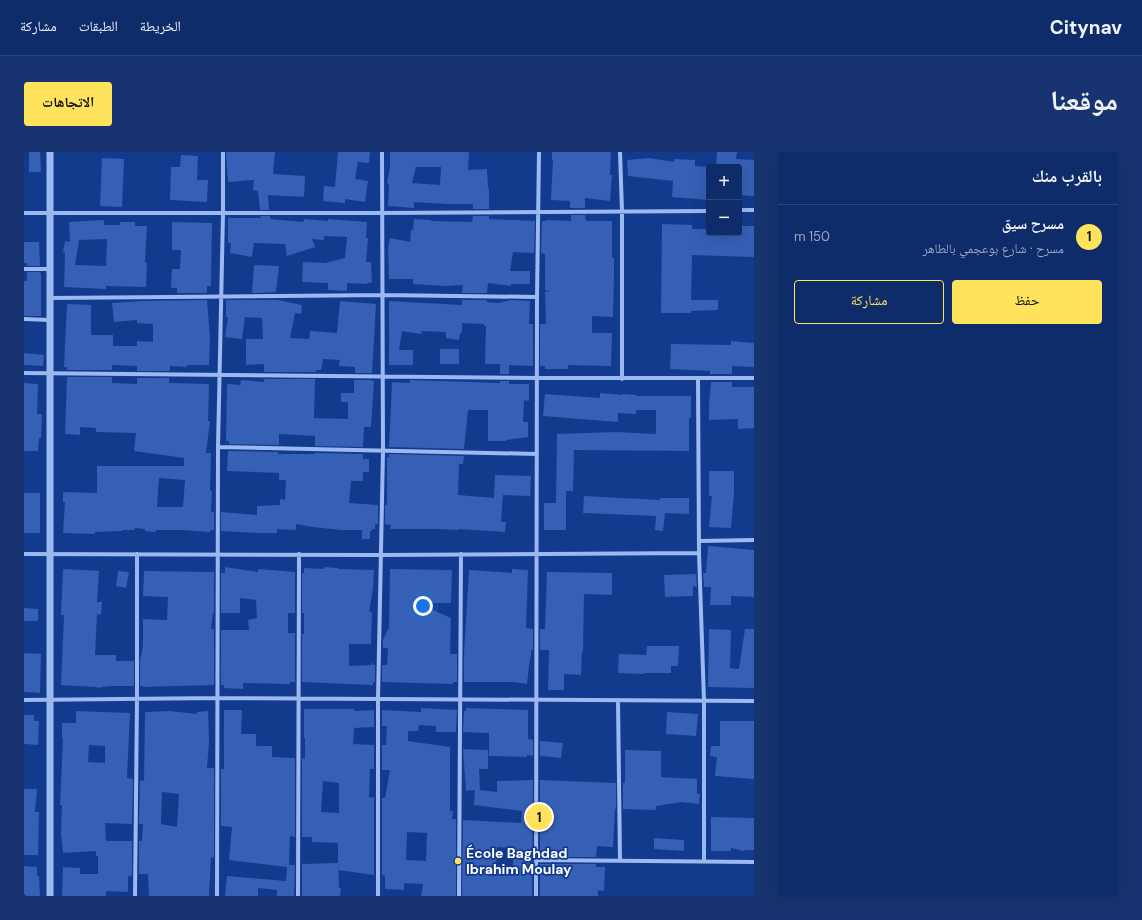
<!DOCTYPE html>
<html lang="ar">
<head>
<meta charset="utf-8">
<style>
	body { margin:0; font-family:"DM Sans","Noto Naskh Arabic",sans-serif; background:#173470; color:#f1f3f6; direction:rtl }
	.controls { position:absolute; right:12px; top:12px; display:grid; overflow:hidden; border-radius:4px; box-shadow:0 4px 16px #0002 }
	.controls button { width:36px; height:36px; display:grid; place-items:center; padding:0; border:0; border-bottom:1px solid #2e487e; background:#0e2c6a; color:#f1f3f6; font:20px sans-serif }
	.you { position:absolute; left:399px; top:454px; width:14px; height:14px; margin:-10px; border:3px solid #fff; border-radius:50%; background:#1a73e8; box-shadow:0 0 0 6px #1a73e833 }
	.badge { display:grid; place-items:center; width:26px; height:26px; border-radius:50%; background:#ffe35c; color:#111; font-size:13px; font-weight:700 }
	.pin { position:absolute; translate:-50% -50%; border:2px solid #fff; box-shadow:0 1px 4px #0006 }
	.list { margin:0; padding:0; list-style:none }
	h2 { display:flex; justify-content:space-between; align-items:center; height:52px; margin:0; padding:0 16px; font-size:17px }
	h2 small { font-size:13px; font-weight:400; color:#9ba7c1 }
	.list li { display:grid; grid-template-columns:26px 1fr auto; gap:12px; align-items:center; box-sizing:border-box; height:64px; padding:0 16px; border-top:1px solid #2e487e }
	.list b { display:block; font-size:15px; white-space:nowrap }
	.list p { margin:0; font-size:13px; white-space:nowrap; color:#9ba7c1 }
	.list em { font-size:13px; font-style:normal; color:#9ba7c1 }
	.actions { display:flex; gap:8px; padding:12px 16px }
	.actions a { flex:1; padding:9px 0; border:1px solid #ffe35c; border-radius:4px; text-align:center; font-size:14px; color:#ffe35c }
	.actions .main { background:#ffe35c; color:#111 }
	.map { position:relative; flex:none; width:730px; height:744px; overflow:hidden; direction:ltr; border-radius:4px }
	header { display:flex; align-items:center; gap:24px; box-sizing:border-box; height:56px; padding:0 20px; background:#0e2c6a; border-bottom:1px solid #2e487e }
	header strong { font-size:19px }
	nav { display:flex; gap:22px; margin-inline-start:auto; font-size:14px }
	.intro { display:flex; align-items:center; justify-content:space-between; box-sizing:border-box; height:96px; padding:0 24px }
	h1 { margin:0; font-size:28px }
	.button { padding:10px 18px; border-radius:4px; background:#ffe35c; color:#111; font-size:14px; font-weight:700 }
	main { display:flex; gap:24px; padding:0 24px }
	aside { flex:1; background:#0e2c6a; border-radius:4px; box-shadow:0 4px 16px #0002 }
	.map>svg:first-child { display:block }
	.building { fill:#3660b5; fill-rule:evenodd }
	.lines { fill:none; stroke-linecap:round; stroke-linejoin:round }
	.minor { stroke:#9bb8f1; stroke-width:4 }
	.tertiary { stroke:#9bb8f1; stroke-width:7 }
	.poi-dot { fill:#ffe35c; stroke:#123a8d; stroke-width:1.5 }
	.labels { text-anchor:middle; stroke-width:3.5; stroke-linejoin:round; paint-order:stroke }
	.poi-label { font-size:14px; font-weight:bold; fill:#fff; stroke:#123a8d; text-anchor:start }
</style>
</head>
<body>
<header>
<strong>Citynav</strong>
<nav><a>الخريطة</a><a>الطبقات</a><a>مشاركة</a></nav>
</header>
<div class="intro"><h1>موقعنا</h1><a class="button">الاتجاهات</a></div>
<main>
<aside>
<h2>بالقرب منك<small></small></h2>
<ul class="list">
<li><span class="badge">1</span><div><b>مسرح سيق</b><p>مسرح · شارع بوعجمي بالطاهر</p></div><em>150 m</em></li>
</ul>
<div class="actions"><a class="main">حفظ</a><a>مشاركة</a></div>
</aside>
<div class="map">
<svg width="730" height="744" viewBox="0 0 730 744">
	<rect width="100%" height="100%" fill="#123a8d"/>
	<path class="building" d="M5,0H16L17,20H5Z
		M202,0H251L249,22L281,24L280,45L244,43L245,58H236L234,39L229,38L230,28L204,30Z
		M314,0H346L345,11L334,10L331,27L344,29L341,50L321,47V51L299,49L300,34L311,35Z
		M366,0H445L444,18L463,17L464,36H465V57H449V52H423L390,50V56L364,54L365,32L363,31L366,16ZM392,15H417L416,33L388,31Z
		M528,0H587L586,23H588L586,49L561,46V56H546V49L527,48L529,8H528Z
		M693,0H713L712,7L730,8V44L715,43V15H692Z
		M157,3L174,4L173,28H184L183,50L146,48L147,15H156Z
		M78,6L100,7L98,55L76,54Z
		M625,6L650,10V7L671,8V14L685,15V48L648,45L649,29L604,24L603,8Z
		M547,63H561L562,69H588V106H590V121L589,165L568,164V181H588L587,214L544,213V217H521V214H516V172H522L521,140L526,139L521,138V102L517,101L518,69H522V68L547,69Z
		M236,64H246V67L279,70L280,67L304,69V67L343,70L342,86H344L342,110H347L348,130L341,132L323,131V139L304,138V131L278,130L279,110L301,111L321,106L323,85L300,84V88L288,87L291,95L263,104L261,92L230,91L228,105L206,101L207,91H204V66H237Z
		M449,64H465V67L511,69L510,101L489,100L486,119H506V132H487V134L464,131L463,141H438L439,133L423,134L389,132V127H365L364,96L366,86L386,90L387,78H389L390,67L407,68V69L448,70Z
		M80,68V73H96V70H111V74H123L121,110L123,111L122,135L82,134V137L40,135L41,101L39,100L41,89L46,90L45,70ZM83,87L82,114L51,113L55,88Z
		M148,70L188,71L187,134H183V141H153V136H147L148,117H156L157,98H148Z
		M638,72L668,73V77H685V81H715V74H730V105L668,103L667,148H694V158L667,159V161H637Z
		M0,90H15L16,114H3V111H0Z
		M230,113L255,114L252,140L228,141Z
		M3,120H16L17,122V164H0V129H3Z
		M183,148L186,186L185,213H163V215L146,214V219H113V214L88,213V218H43V215H40L43,152L67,153V183H89V194H113V189L129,190V172L113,171V168L90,170L88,151L120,149Z
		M202,148H254L278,153L277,162L271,161L266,186L285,187L286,179L313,181L316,149L352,152L348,221H331V215L315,214L316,208L299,207L297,218H292V220H240V212L222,213V187H239L238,166L221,165L218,187L201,185L204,165H202Z
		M438,148H463V150L475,151L487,148L506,149L505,172H509V214L485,213V222H476V212H461L462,174H460V172L438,171V181H436L435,188L422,186V180L398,179L397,182L378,179L375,198H389V213H365V149L438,153Z
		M707,189L730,191V215L708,214V222H686V219L646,217L647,192L707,193Z
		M416,197H435V212H416Z
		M0,201L20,203L19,214L0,213Z
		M43,225H88V231L113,232V226H145V231L185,232L184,269H186L182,301H187L186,339H188L187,360H190V378H186V380L158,378H132V380L121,379V377L111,376L110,378H98V379L71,380V382L39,381L41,350H39V340L73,341V314H160V306L110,299L112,281L72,280V276L56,275V283L41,282ZM135,326L161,328L159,355H133Z
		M240,227H291L290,266L324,267V250H317V241H330V228H347V229H350L347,275H340L339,295L291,294V284L255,282V293L205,292V289H202L203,232L216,233L217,228L240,230Z
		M386,228L476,231V229H485V232H505V249L500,248L499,270H504V285L482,288V289H464V258H444L440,297L365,295L368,230L386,231Z
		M687,230H708V235H730V276L714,277V267L685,268V253Z
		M0,231L14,232L13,262H18L17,286H15L14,299H0Z
		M576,241L598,243V242L613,243V244H667V266H665V299L550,298L549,339H542V378H520V351H532L533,282L593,280L632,282V258H612V262L594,261V270L519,264L521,242L576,246Z
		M204,299L254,300V302H290V301L339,302V307H345V320H339V329H327L325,351L354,353V372H351V377H348V379H346V387H338V378H317L288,375L272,372V378L253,377V381H234L197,379V360L233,363V354L256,353V347L261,348L262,328H255V321L203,319Z
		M365,302L440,304L439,312H435L434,343L470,346L471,323L507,324L506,344L479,343L477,370H482L481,380L434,377V378L415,377H366L367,373L361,372V353H363V305H365Z
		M685,319H710V341L707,376L685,375L688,344H685Z
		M0,341H16V381H0Z
		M560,344L636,348V346H665V362L641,361L639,379L631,378L632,364L559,361Z
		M684,394L730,398V445L707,444V453H686L687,435H680L679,421H682Z
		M201,415L234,420V417L271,420V461H264V481H271V530H266V532L219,531V537L200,536V533H197V478H225L224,468L233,466L232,448L216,446V461H197V421H201Z
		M300,415L314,416V417L350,418L349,437L345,460H348L347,492H325V514L347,513L349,510V513H351V530H349V533L278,530V482H280V461H278V421H280V416L300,417Z
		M39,417L75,419L73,450H78L77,463L73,462L71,503H92V509H110V534H86L73,536V535L37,533L40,463H37Z
		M366,417L428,418L427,451H393L427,466L426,502H433V530H429V532L358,530V513H363L364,496H359V488L365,475Z
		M488,417L504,418L502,476L509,477V498H507V505H506L503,532L490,530H440V501L445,418L488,421Z
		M94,419L105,420L102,436L92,434Z
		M120,419L190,420V461H189L187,477H190V533L119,535V534H116V509L119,494V467L143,468L144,445L119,444Z
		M523,420L588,421V443L560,442L559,499H558L557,523L540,522V538H524L525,498H516V477H521Z
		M672,422L673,435L669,434V444L641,445L640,423Z
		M0,456L14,457V469H0Z
		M685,477L707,478L706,516L715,517L721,477H730V536L684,535Z
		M623,494H655L654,514H647V521H620L619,522L594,521L595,502L622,503Z
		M0,501L17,502L16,541L0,540Z
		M397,556L433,558L432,580H412V574L395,573L394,579H384V589L426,595V659H429L428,667H432V744H397L399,732L380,731V738L361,737V724L358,723V646H361L366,618H358V593H362L363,574H358V558L397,560ZM383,680L403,681L402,709L382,708Z
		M442,556L504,558V587L509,588V604L503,603V605L465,604V581L439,580L440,559H442Z
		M280,557H330V559L350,558V575L330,576L329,592L350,593V617H346L345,645L350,646V723L314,718V691L288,690V685H278V606L281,607V586H280ZM299,629L315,631V661L297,660Z
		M200,558H218L217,582H232V593L233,594H248V605L271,606V685L266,684L265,713H271L270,744H253V738L234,736V744H201L203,724L262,729L263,715L205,708L208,675L197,674V617H200Z
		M52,559L106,561L103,626L109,627L108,672L81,671L82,689H108V721L107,724H104V740L82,739V744H38L39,715L56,716V722H74V704H72V699L39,701L37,682L38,653H36L39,587H38V571H52ZM65,593L81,594V611L64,610Z
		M145,559L173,562V560L184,559L185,590L183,616H190V706L187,705L185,744H125L124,722H115V689H118L119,672H115L116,628L120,629L121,560ZM138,640L155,642L153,675L137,672Z
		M643,560L674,562L672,584L642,582Z
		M0,563H10V569H15L14,593L0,592Z
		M696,569H730V627L691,624L693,605L686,604L687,594H696Z
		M516,589L539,591L537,606L516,604Z
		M439,597L464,598V617H455L456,638L473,640V629L509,628L508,744H438L439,668L497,671L498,659L450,653L451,638L442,639ZM473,695L489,696V720L472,719Z
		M601,598L637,599V625L673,627V642H676L675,652L658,650L632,654V658L599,657V631H601Z
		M516,628L592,631V657H591L589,695L573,694L572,705H516Z
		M0,637H13L11,660H15L14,703H0Z
		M687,665L730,666V698H721L720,699L707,696V699H687Z
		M630,686L660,688V699L630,697Z
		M314,711L315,736H317L316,744H278V712Z
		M516,712H572V715H581L580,739L574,738V744H516Z
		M0,714L13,715V724H15L16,744H0Z"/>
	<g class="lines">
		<path class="minor" d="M596,0L598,59V227
			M715,58H730
			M0,61H358L685,59
			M0,117H26
			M25,146L359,143L513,145
			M0,167L25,168
			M0,221L514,226H730
			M674,226L675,401L680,549V710
			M194,295L513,302
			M675,389L730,388
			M0,402L356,403L675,401
			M0,548L194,546L730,549
			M594,548L596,709
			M512,708L730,710
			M111,744L113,546V402
			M193,744L194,295L199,62V0
			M274,744L275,402
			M354,744V547L359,299L358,0
			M435,744L437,402
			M512,744L513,145L515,0"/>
		<path class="tertiary" d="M26,0V744"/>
	</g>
	<circle class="poi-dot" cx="434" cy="709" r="4"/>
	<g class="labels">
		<g class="poi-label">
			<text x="442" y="706">École Baghdad<tspan x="442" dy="16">Ibrahim Moulay</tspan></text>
		</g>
	</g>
</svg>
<div class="controls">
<button>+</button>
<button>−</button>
</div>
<div class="you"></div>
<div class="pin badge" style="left:515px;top:665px">1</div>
</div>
</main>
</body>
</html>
